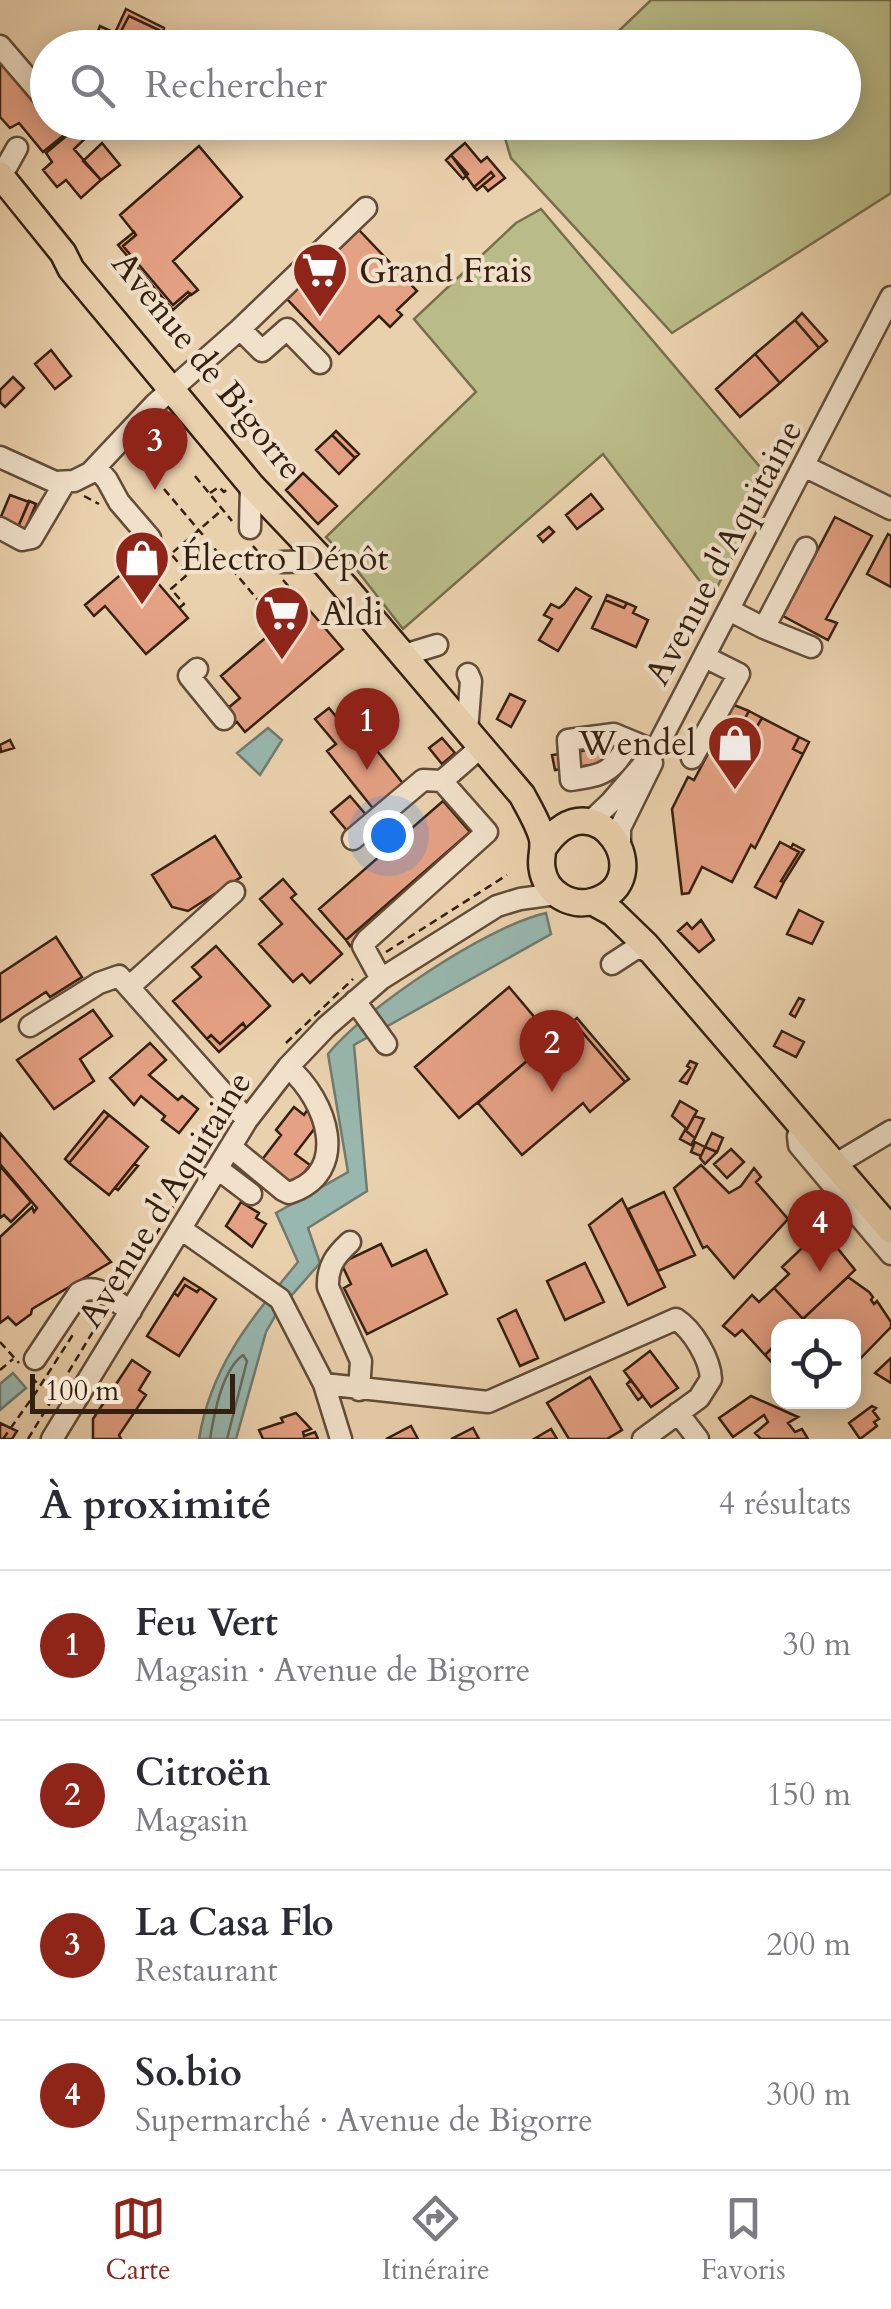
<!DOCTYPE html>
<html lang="fr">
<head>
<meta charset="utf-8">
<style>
	body { margin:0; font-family:Cardo,serif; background:#f2f2f3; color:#2b2b33 }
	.controls { position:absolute; right:30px; bottom:30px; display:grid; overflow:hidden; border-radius:20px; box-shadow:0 5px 25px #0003 }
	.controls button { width:90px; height:90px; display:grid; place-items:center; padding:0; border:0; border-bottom:2px solid #e1e1e2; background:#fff; color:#2b2b33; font:50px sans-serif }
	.scale { position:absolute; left:30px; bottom:25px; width:205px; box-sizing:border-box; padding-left:10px; border:5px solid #342010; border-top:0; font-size:28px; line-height:35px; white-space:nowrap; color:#342010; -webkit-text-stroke:8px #f1e1ca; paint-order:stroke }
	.you { position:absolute; left:388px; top:835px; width:35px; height:35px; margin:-25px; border:8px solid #fff; border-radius:50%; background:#1a73e8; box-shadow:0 0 0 15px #1a73e833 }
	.badge { display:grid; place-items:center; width:65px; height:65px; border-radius:50%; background:#8f2418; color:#fff; font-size:32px; font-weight:700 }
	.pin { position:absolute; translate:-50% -82px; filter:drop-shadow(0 2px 5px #0008) }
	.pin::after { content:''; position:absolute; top:52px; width:35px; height:30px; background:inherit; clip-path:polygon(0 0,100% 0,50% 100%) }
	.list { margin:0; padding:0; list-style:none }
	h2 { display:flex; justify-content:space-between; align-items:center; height:130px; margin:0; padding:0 40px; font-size:42px }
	h2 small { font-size:32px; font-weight:400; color:#7c7c81 }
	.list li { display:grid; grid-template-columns:65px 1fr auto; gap:30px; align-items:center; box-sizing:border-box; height:150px; padding:0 40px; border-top:2px solid #e1e1e2 }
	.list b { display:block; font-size:38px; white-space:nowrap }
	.list p { margin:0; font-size:32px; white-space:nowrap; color:#7c7c81 }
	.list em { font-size:32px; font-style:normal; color:#7c7c81 }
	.icon { flex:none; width:55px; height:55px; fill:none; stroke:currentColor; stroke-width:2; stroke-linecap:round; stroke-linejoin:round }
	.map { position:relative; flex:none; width:891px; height:1439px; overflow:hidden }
	.search { position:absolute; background:#fff; box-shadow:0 5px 25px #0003; left:30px; right:30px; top:30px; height:110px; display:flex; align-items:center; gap:25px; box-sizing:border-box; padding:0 35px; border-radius:55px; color:#7c7c81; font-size:38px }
	.sheet { height:730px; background:#fff }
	nav { display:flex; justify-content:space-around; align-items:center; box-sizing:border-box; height:140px; border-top:2px solid #e1e1e2; background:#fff; font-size:28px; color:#7c7c81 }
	nav a { display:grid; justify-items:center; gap:5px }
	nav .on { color:#8f2418 }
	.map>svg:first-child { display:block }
	.green { fill:#b9bb88; stroke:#766e4c; stroke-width:2.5 }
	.water { fill:#98b7ae; stroke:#707b6f; stroke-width:2.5 }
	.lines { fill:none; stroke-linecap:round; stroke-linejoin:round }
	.shore { stroke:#666c5f; stroke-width:2.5 }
	.building { fill:#e5a184; stroke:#342010; stroke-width:2.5 }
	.minor-casing { stroke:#624c37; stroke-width:25 }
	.major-casing { stroke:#342010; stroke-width:30 }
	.path { stroke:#342010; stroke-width:2.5; stroke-dasharray:8 5; stroke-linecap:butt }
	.minor { stroke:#f1e1ca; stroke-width:20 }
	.major { stroke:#ead1ad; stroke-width:25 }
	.labels { text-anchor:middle; stroke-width:8; stroke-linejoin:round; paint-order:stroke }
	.poi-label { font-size:35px; fill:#342010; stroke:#f1e1ca; text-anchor:start }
	.street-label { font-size:35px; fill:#342010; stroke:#f1e1ca }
</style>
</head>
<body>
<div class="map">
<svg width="891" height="1439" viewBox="0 0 891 1439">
	<rect width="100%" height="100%" fill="#ead1ad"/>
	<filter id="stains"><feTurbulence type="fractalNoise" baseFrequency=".002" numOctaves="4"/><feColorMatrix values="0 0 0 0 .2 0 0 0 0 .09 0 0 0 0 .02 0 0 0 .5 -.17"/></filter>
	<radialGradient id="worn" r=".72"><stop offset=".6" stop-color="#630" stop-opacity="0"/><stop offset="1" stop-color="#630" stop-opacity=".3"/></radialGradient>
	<path class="green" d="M651,0H891V193L672,333L511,158L504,135L520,122H844V48L602,47Z
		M541,209L772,481L712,597L603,454L403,629L356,569L326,537L476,392L414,319L516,223Z"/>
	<path class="water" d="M268,728L282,740L260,775L237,753Z
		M546,913L551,934L354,1045L367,1191L308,1228L320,1263L278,1311L266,1332L236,1439H199C211,1365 252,1318 298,1262L276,1213L348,1172L328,1054C366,1007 488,926 546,913Z
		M13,1373L26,1388L0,1410V1384Z"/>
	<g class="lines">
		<path class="shore" d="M210,1439C214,1414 222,1370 243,1355L247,1361L227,1439"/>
	</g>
	<path class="building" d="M126,9L164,28L160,48H151L159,30L129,16L119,35L115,33Z
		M129,16L159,30L151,48H91L100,26L119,35Z
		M0,61L48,116V122H53L64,135L43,152L19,123L10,128L0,117Z
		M77,127L91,133L74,149L101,180L81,198L66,180L57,187L43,170L52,162L46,153Z
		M102,143L120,165L101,180L83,161Z
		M465,143L481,162L487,157L505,178L488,191L483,185L494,176L491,172L474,187L451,155Z
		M199,146L242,197L173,261L198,290L191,295L188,292L173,305L123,246L136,235L120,215Z
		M451,155L468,174L463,179L446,160Z
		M491,172L494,176L477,190L474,187Z
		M359,230L417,291L397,310L402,315L390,327L379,316L339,354L287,299Z
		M134,232L136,235L123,246L173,305L188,292L191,294L173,310L118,245Z
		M802,313L827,341L819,348L795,320Z
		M795,320L819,348L780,383L755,354Z
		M51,350L71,376L55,389L35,364Z
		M755,354L780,383L740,417L716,389Z
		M13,377L24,388L5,407L0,402V390Z
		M336,431L359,454L355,458L332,435Z
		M332,435L355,458L339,474L316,450Z
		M303,473L337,506L318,524L286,490Z
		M591,494L603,509L577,529L566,515Z
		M10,495L29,502L18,527L0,519Z
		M29,501L36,504L25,530L18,527Z
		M835,517L872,536L826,619L837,623L828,640L783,616Z
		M549,527L554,532L543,542L538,536Z
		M888,534L891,536V587L867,574Z
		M138,560L188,618L146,654L105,606L94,616L85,605Z
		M576,588L591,597L558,651L539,640L552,619L544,615L551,604L559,608L564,604Z
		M607,595L627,603L624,608L605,600Z
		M299,598L343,649L245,732L237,722L233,725L226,717L227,709L240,698L221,676L270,634L264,627Z
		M605,600L624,608L627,603L636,607L633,613L648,620L636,647L592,628Z
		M510,694L525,701L511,727L497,719Z
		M734,705L749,711L742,724L755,730L762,718L799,737L793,749L803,754L755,848L751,845L732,882L702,867L689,893L682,894L672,809L688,777L694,780Z
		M329,708L366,753L374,747L405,786L375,811L327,751L336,744L315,719Z
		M749,711L762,718L755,730L742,724Z
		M799,737L809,742L803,754L793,749Z
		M442,738L455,753L442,764L429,748Z
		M10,740L14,748L1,752L0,745Z
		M603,748L605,763L555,770L552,755Z
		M350,796L368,817L349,833L331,812Z
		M443,801L470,832L346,940L319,909Z
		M470,832L474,837L350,946L346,940Z
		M215,836L241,877L188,911L172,907L152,875Z
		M780,842L799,852L781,881L784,882L776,898L755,887Z
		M793,844L804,850L784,882L781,881L799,852L791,848Z
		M283,879L296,894L291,898L342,954L310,983L302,974L293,982L259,944L282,924L260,899Z
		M799,910L823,922L812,944L787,934Z
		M701,920L714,940L699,952L678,931L687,923L692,929Z
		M56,937L82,977L50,997L46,992L0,1022V974Z
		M216,946L270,1006L246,1028L243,1023L220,1044L211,1035L207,1039L173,1001L201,977L192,967Z
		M509,987L553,1039L459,1118L415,1067Z
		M799,998L804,1000L795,1017L790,1014Z
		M93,1010L112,1036L80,1059L94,1081L54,1109L17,1060Z
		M577,1018L629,1079L625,1082L576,1025L559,1039L556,1036Z
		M243,1023L246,1028L219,1052L207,1039L211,1035L220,1044Z
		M576,1025L625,1082L590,1112L583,1103L522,1155L478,1103L556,1036L559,1039Z
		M782,1031L804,1042L796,1057L774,1046Z
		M150,1043L166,1060L149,1075L178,1100L182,1096L198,1109L179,1133L162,1120L165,1116L141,1096L134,1105L110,1078Z
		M690,1061L697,1064L687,1084L680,1081L690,1068L687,1066Z
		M680,1101L697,1111L687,1129L672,1116Z
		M294,1107L304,1115L308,1109L318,1124L295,1154L310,1165L293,1187L261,1161L281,1135L276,1130Z
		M104,1111L109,1115L69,1163L65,1159Z
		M109,1115L148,1147L109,1195L69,1163Z
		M694,1116L704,1119L695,1138L686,1131Z
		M685,1130L695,1138L691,1145L680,1139Z
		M0,1133L111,1262L32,1309L31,1314L16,1325L8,1317L0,1323V1237L32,1207L34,1212L37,1208L0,1164Z
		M712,1133L723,1138L717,1152L705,1147Z
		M695,1142L705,1147L701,1156L691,1152Z
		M705,1147L717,1152L705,1164L700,1158Z
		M731,1149L744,1162L727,1178L714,1164Z
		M134,1164L138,1166L118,1190L115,1188Z
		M701,1165L729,1193L741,1186L754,1168L761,1177L756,1182L788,1219L734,1278L707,1246L703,1248L674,1188Z
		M0,1166L31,1202L11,1222L4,1215L0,1218Z
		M664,1192L695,1255L658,1271L628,1209Z
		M622,1199L665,1287L628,1305L589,1225Z
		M241,1202L259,1213L256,1218L266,1224L252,1247L226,1226Z
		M822,1229L855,1270L803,1319L774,1288L789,1274L782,1267Z
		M381,1244L392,1266L426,1250L447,1294L367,1334L344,1288L351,1284L341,1263Z
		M585,1263L604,1302L565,1320L547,1281Z
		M848,1277L869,1292L873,1297L871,1300L874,1304L877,1301L891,1322V1327L854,1365V1326H795Z
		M184,1278L200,1288L197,1292L185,1285L178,1296L174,1293Z
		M185,1285L197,1292L200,1288L216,1299L179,1356L147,1336L174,1293L178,1296Z
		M774,1288L803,1319L795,1326H778V1342L765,1355L742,1330L735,1336L723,1326L752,1295L759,1302Z
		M516,1310L538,1358L520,1366L498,1319Z
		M778,1342V1369L765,1355Z
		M650,1351L678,1388L651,1407L624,1371Z
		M891,1358V1383L875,1373Z
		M132,1360L150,1372L139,1390L146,1395L119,1435L121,1439H93V1419Z
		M590,1377L622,1430L607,1439H569L547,1403Z
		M631,1380L643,1396L638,1400L627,1384Z
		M751,1396L798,1417L788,1423L795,1432L802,1429L808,1439H761L755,1433L768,1422L764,1415L733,1437L719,1418Z
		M872,1406L876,1408L873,1411L879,1419L874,1422L877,1426L860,1439L849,1423Z
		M296,1413L311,1429L303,1432L304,1436L315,1432L318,1439H263L259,1430L283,1422L281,1418Z
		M0,1423L17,1431L12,1439H0Z
		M411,1426L418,1439H386Z
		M473,1428L479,1439H451Z
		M551,1429L557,1439H534Z"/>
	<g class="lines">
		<g class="minor-casing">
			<path id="minor" d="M0,46L48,102
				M0,170L7,166L17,148
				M240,329L262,351L287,329L320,363
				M0,457L55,482L74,481L90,473L155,404L240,329L366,208
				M804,466L891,509
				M96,467L107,480L119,502L150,538
				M0,528L22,540L32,538L65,482
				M250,528L251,485
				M281,562L323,561
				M729,610L764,628L806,548
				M764,628L811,647
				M404,655L437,645
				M197,669L189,676L224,719
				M467,731L471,681L468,674
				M630,742C611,772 606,775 571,780L568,740L614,734L655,751
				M692,758L739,674L705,657
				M590,822L611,802L655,751L891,297
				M353,839L423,780L442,781L481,747
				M620,847V828L652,763
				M612,964L638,947L654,954
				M381,979L363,946L367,940L487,832L442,781
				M129,987L234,892
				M355,1001L386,1044
				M30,1026L99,983L119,976L247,1120
				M804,1126L798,1136L799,1145L891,1254
				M231,1147L283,1190L289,1193C352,1173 327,1100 288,1067
				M836,1164L891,1131
				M218,1169L251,1194
				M181,1229L280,1299L324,1384L341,1439
				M350,1242C336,1255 327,1266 328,1287L361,1361L359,1390
				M35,1359L79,1293C98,1281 113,1301 131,1311
				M324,1384L488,1402L676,1319C693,1330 710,1359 711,1379L699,1398L643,1439
				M678,1413L698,1439
				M52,1439L247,1120L288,1067L326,1027L381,979L497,906L520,899L556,894"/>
		</g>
		<g class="major-casing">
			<path id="major" d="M0,175L63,253L71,269L251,485L323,561L522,795C529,808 538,823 542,837C545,848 540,857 542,868C545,893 571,908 594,901C662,881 595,772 544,847
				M593,902L613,913L646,945L891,1230"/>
		</g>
		<path class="path" d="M195,476L232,521
			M164,489L274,619
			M210,493L219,487L224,492L226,490
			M84,496L99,504
			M253,546L264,559
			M189,573L198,565
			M283,580L299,598
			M179,608L184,604L171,589L188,574L171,554L222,510
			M386,952L507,875
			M286,1043L353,979
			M149,1246L212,1142
			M124,1284L134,1270
			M0,1342L19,1363
			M0,1370L13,1359
			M31,1377L40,1386L74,1333
			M3,1439L39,1388
			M28,1439L103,1315"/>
		<use href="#minor" class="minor"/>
		<use href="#major" class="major"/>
	</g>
	<defs>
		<g id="supermarket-pin" transform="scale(2.875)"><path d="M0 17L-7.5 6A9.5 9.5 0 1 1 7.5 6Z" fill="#8f2418" stroke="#f1e1ca"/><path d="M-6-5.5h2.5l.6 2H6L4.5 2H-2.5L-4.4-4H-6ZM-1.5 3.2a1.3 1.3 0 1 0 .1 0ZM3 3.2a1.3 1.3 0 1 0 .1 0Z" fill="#fff"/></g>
		<g id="shop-pin" transform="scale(2.875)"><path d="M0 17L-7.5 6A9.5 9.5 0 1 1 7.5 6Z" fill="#8f2418" stroke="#f1e1ca"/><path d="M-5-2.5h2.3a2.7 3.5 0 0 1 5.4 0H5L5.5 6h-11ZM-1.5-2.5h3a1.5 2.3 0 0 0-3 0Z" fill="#fff"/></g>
	</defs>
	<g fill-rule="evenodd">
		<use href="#supermarket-pin" x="320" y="270"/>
		<use href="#shop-pin" x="142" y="558"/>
		<use href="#supermarket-pin" x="282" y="613"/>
		<use href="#shop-pin" x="735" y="743"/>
	</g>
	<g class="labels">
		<g class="poi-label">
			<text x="359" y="282">Grand Frais</text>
			<text x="181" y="570">Électro Dépôt</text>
			<text x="321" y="625">Aldi</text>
			<text x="696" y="755" text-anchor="end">Wendel</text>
		</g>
		<g class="street-label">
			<text transform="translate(208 365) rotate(51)" y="12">Avenue de Bigorre</text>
			<text transform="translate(723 552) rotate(-62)" y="12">Avenue d'Aquitaine</text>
			<text transform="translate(164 1199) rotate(-58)" y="12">Avenue d'Aquitaine</text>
		</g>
	</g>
	<rect width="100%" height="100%" filter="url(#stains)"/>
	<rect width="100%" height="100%" fill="url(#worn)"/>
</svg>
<div class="controls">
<button><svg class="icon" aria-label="locate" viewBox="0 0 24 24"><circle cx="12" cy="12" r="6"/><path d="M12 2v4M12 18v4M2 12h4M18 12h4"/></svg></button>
</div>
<div class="scale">100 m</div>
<div class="you"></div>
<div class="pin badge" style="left:367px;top:770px">1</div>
<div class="pin badge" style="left:552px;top:1092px">2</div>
<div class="pin badge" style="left:155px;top:490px">3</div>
<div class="pin badge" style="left:820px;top:1272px">4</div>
<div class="search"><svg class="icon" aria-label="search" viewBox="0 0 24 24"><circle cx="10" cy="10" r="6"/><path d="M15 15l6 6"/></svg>Rechercher</div>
</div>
<section class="sheet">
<h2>À proximité<small>4 résultats</small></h2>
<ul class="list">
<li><span class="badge">1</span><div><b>Feu Vert</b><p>Magasin · Avenue de Bigorre</p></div><em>30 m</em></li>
<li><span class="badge">2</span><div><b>Citroën</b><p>Magasin</p></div><em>150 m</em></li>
<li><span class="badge">3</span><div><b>La Casa Flo</b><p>Restaurant</p></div><em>200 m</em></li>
<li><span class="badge">4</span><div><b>So.bio</b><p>Supermarché · Avenue de Bigorre</p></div><em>300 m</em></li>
</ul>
</section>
<nav>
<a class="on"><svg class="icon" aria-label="map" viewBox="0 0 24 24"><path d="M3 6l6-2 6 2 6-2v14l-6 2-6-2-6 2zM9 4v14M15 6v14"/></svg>Carte</a>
<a><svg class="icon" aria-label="directions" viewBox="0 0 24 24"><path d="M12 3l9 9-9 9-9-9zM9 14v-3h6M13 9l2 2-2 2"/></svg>Itinéraire</a>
<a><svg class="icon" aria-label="saved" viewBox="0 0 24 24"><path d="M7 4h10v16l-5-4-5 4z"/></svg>Favoris</a>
</nav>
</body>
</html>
